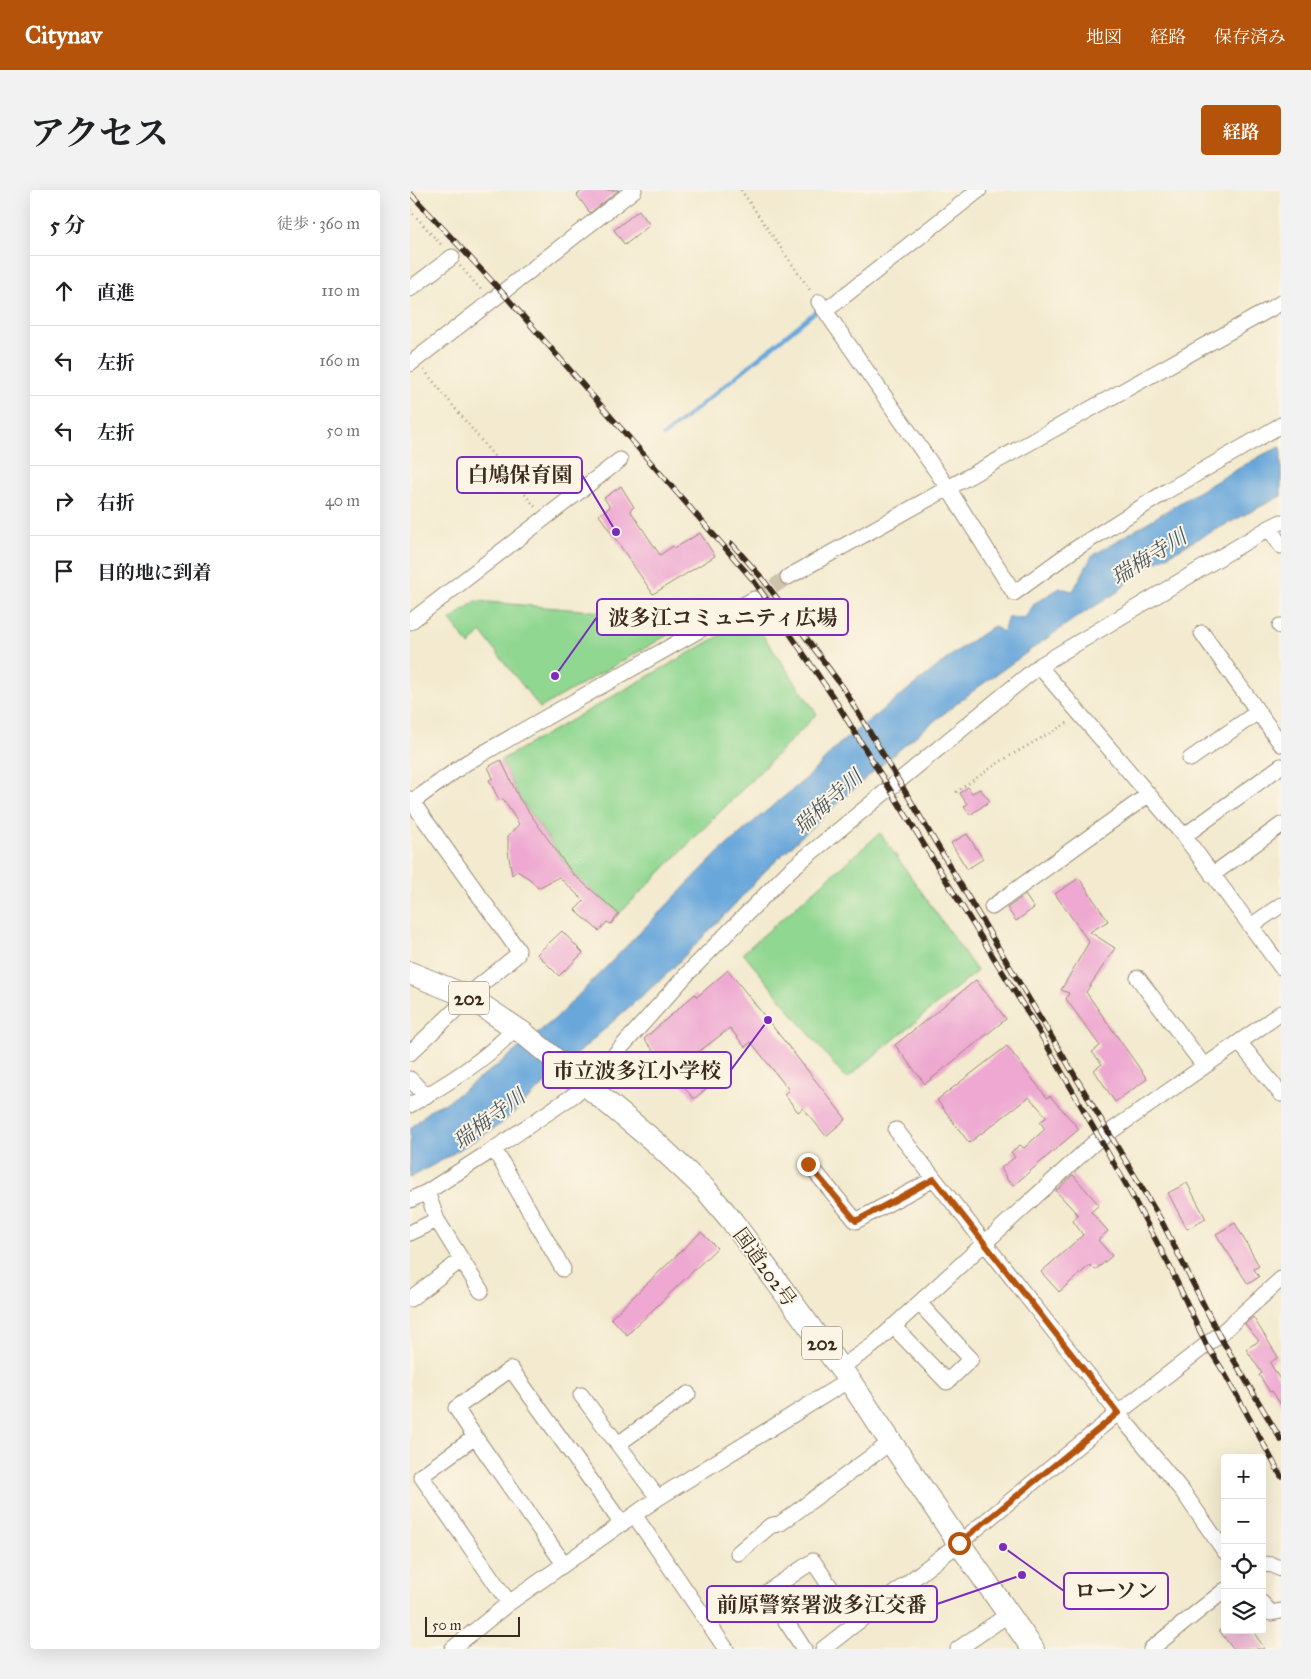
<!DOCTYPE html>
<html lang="ja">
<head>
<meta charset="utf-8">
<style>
	body { margin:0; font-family:"IM FELL Great Primer","Noto Serif JP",serif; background:#f2f2f2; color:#202124 }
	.controls { position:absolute; right:15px; bottom:15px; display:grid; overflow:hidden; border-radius:5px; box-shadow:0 5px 20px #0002 }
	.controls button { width:45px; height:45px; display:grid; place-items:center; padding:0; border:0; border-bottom:1px solid #e0e0e0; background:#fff; color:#202124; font:25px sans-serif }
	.scale { position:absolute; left:15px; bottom:12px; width:95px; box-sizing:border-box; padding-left:5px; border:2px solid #3b2a1e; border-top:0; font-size:14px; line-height:18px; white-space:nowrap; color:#3b2a1e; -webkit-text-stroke:4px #fcf5e5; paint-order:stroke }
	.stop { position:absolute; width:15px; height:15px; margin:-11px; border:4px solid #b45309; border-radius:50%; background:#fff }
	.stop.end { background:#b45309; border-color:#fff; box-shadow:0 1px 5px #0008 }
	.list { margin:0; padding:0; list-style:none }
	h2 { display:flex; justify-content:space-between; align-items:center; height:65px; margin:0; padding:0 20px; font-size:21px }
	h2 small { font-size:16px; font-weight:400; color:#757577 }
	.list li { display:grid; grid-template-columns:32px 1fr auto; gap:15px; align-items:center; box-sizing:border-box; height:70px; padding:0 20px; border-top:1px solid #e0e0e0 }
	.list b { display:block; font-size:19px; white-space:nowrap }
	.list em { font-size:16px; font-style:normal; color:#757577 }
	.icon { flex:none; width:28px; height:28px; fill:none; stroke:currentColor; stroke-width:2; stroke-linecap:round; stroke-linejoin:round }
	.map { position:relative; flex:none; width:871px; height:1459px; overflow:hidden; border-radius:5px }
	header { display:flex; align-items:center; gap:30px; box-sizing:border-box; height:70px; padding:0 25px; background:#b45309; color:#fff }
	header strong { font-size:24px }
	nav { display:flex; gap:28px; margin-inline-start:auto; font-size:18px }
	.intro { display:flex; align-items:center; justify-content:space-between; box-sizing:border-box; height:120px; padding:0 30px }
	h1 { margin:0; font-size:35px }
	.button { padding:12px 22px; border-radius:5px; background:#b45309; color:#fff; font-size:18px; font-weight:700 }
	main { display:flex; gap:30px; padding:0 30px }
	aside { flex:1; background:#fff; border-radius:5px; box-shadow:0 5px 20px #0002 }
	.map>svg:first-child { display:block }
	.green { fill:#90d791; stroke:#668058 }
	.water { fill:#69a7db; stroke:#52687c }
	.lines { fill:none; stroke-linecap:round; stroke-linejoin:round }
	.stream { stroke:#69a7db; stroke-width:4 }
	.building { fill:#eea8d1 }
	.minor-tunnel { stroke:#cec4ac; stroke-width:15; stroke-dasharray:15 8; stroke-linecap:butt }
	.minor-casing { stroke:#978a76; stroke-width:17 }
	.highway-casing { stroke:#978a76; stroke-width:24 }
	.path { stroke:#978a76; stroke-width:2.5; stroke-dasharray:1 4; stroke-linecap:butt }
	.minor { stroke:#fff; stroke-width:15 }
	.highway { stroke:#fff; stroke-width:22 }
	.rail-casing { stroke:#3b2a1e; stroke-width:5.5 }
	.rail { stroke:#fcf5e5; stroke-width:4; stroke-dasharray:11; stroke-linecap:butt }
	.route { stroke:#b45309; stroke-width:6 }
	.labels { text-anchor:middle; stroke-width:4; stroke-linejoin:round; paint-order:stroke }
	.shield { fill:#fcf5e5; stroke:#75675a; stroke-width:1 }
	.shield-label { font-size:19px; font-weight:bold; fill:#3b2a1e }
	.street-label { font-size:20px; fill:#3b2a1e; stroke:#fcf5e5 }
	.water-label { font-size:21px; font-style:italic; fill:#4b5660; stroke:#fcf5e5 }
	.leader { fill:none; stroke:#7b2cbf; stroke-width:2 }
	.callout-dot { fill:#7b2cbf; stroke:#fcf5e5; stroke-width:2 }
	.callout { fill:#fcf5e5; stroke:#7b2cbf; stroke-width:2 }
	.callout-label { font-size:21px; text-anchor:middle; font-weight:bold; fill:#3b2a1e }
</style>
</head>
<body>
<header>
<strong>Citynav</strong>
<nav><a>地図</a><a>経路</a><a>保存済み</a></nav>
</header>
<div class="intro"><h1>アクセス</h1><a class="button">経路</a></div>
<main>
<aside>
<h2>5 分<small>徒歩 · 360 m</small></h2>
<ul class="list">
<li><svg class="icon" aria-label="ahead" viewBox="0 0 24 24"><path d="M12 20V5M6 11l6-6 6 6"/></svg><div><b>直進</b></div><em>110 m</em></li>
<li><svg class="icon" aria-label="left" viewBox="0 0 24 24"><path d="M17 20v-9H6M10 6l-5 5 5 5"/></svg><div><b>左折</b></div><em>160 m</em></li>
<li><svg class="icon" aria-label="left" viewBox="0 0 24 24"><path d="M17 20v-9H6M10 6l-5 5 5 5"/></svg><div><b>左折</b></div><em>50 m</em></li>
<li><svg class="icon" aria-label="right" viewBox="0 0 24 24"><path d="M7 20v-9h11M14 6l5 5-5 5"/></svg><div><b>右折</b></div><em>40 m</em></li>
<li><svg class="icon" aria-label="arrive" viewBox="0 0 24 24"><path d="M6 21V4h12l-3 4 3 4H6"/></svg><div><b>目的地に到着</b></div></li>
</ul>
</aside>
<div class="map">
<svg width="871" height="1459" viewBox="0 0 871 1459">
	<rect width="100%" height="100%" fill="#fcf5e5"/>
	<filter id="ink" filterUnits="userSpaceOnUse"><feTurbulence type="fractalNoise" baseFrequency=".02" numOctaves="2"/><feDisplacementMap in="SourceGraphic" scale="10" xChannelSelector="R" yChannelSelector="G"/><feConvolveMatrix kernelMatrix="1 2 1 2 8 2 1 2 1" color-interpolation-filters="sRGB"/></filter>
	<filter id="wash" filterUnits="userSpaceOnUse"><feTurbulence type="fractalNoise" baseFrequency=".0096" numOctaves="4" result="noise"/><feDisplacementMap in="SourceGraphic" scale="20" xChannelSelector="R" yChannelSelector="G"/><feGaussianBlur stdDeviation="1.12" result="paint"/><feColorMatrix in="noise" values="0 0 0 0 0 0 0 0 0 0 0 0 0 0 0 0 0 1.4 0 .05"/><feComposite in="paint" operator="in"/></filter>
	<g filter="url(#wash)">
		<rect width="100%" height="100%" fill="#f3eacf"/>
		<path class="green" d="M66,411L284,430L130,518L71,442L59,455L40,430Z
			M341,428L407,524L209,724L162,683L109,607L91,570Z
			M470,643L567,781L436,889L333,763Z"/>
		<path class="water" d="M871,257V306L782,352L725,384L709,401L664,429L567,498L514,539L449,594L409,630L354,682L328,711L256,785L211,824L91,934L34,969L0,988V939L2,937L21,919L37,912L89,874L146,828L308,663L348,628L398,587L428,555L547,461L584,436L593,442L598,427L614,429L625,413L650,398L663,401L682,366L786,303L854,264Z"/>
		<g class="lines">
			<path class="stream" d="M253,246L410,118"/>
		</g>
		<g id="blocks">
			<path class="building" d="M173,0H209L180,23L167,5Z
				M229,20L240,35L215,55L204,40Z
				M211,296L224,317L220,320L250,365L263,356L265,358L290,343L305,366L243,404L189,325L200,317L194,308Z
				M91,570L109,608L162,683L209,724L201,734L197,732L189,741L165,720L174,711L149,687L128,698L120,689L107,681L102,685L98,661V646L109,634L93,609L89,610L79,590L83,588L78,577Z
				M558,597L562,603L570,599L580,611L560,625L554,617L557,614L550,603Z
				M557,644L573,669L557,679L541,653Z
				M669,688L698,731L680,742L705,758L676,802L737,889L705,912L684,880L692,874L682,862L690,856L656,809L659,803L651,800L679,752L645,704Z
				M615,705L624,718L606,731L597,718Z
				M152,741L173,763L149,786L127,764Z
				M318,780L436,929L416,946L393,918L388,922L374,904L379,900L341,852L335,857L320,838L279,869L302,894L284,909L234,849L285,804L287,807Z
				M566,790L596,829L515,894L485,855Z
				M597,856L637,908L640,906L669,939L604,995L598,991L591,978L605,967L601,962L610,955L614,958L635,939L630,932L637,927L619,907L559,953L527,910Z
				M663,985L689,1015L681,1022L698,1041L688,1050L702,1066L685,1080L680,1075L649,1102L631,1082L673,1045L663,1031L668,1025L646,1001Z
				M777,993L796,1029L777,1039L758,1003Z
				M825,1033L849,1076L844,1079L849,1087L838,1094L806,1044Z
				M291,1042L307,1058L217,1145L201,1128Z
				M843,1127L868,1167L860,1173L871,1191V1215L862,1201L860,1202L849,1185L852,1183L836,1159L849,1151L835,1134Z
				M809,1440H842L855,1459H823Z"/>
		</g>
	</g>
	<g filter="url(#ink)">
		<use href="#blocks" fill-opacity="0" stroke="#978a76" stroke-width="1"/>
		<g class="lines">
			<path class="minor-tunnel" d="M344,409L378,387"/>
			<g class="minor-casing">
				<path id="minor" d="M0,99L42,67
					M409,112L538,298L604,403L662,361L757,301L871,235
					M415,121L569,0
					M0,174L224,0
					M859,338L871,356
					M378,387L871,113
					M0,432L210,270
					M870,436H871
					M792,443L871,554
					M629,476L774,646L871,777
					M780,569L848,522
					M0,609L108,760L107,765L63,801L59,807L0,863
					M2,612L56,573L344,409
					M774,646L871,576
					M802,685L871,635
					M582,717L738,605
					M841,736L871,715
					M728,788L794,876
					M829,852L871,904
					M0,889L16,906
					M0,915C37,894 76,870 105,838
					M486,940L708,1223L773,1302L815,1362
					M84,959L153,1079
					M398,973L446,1031L524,989
					M17,1002L27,1030L71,1101
					M0,1010L17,1002L84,959L164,905L189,882L278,783L380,680L629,476L859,338L871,332
					M0,1043L27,1030
					M0,1109L51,1070
					M483,1136L537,1192L561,1169L509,1113
					M430,1178L462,1156L684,953L871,823
					M171,1205L248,1308
					M65,1247L46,1218L101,1179L212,1334
					M208,1254L278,1204
					M225,1326L316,1459
					M328,1363L360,1336L371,1333L481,1252
					M852,1374L863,1375L871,1379
					M99,1413L11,1286L65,1247L154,1374
					M852,1413L861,1423L871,1421
					M42,1459L99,1413L248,1308L439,1190
					M394,1459L357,1402L403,1371L445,1434
					M413,1459L549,1353L708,1223L809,1145L871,1089
					M548,1459L599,1424
					M741,1459L815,1400"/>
			</g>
			<g class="highway-casing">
				<path id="highway" d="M0,783L59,807L113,843L245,952L296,1000L322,1031L439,1190L549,1353L623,1459"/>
			</g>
			<path class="path" d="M331,0L402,103
				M0,20L33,57
				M50,76L73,102
				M14,180L126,318
				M546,602L591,571L659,532"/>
			<use href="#minor" class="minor"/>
			<use href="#highway" class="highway"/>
			<g class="rail-casing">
				<path id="rail" d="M0,3L92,102L344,391L423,507L624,833L719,1000L759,1075L796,1154L815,1184L871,1286
					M322,354L352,388L434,499L751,1030L809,1145L871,1250"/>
			</g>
			<use href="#rail" class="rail"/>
		</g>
	</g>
	<g class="lines" filter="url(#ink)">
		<path class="route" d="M398,974L446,1031L524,989L708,1223L549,1353"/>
	</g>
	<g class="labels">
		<g class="shield">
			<rect x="39" y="791.5" width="40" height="33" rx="4"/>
			<rect x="392" y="1136.5" width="40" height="33" rx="4"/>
		</g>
		<g class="shield-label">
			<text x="59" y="815">202</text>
			<text x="412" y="1160">202</text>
		</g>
		<g class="street-label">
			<text transform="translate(355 1077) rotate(54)" y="7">国道202号</text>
		</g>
		<g class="water-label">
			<text transform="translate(739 367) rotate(-32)" y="7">瑞梅寺川</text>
			<text transform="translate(418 612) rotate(-42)" y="7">瑞梅寺川</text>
			<text transform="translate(79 929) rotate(-37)" y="7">瑞梅寺川</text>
		</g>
	</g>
	<path class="leader" d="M206 342L172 285M145 486L187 427M358 830L321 880M593 1357L654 1401M612 1385L527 1414"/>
	<g class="callout-dot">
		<circle cx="206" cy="342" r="5"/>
		<circle cx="145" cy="486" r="5"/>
		<circle cx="358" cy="830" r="5"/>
		<circle cx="593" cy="1357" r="5"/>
		<circle cx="612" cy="1385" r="5"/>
	</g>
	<g class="callout">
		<rect x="47" y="267" width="125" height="36" rx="5"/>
		<rect x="187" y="409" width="251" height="36" rx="5"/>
		<rect x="133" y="862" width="188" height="36" rx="5"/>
		<rect x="654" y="1383" width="104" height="36" rx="5"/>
		<rect x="297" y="1396" width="230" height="36" rx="5"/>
	</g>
	<g class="callout-label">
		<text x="110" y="292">白鳩保育園</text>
		<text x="313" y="435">波多江コミュニティ広場</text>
		<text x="227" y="888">市立波多江小学校</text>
		<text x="706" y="1408">ローソン</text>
		<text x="412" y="1422">前原警察署波多江交番</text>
	</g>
</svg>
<div class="controls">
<button>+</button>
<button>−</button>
<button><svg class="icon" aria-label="locate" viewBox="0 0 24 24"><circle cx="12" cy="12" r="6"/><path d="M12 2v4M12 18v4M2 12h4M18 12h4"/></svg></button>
<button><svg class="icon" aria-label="layers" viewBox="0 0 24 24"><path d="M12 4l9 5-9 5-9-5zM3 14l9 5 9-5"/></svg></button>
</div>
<div class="scale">50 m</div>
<div class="stop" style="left:549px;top:1353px"></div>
<div class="stop end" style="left:398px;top:974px"></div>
</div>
</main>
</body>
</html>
